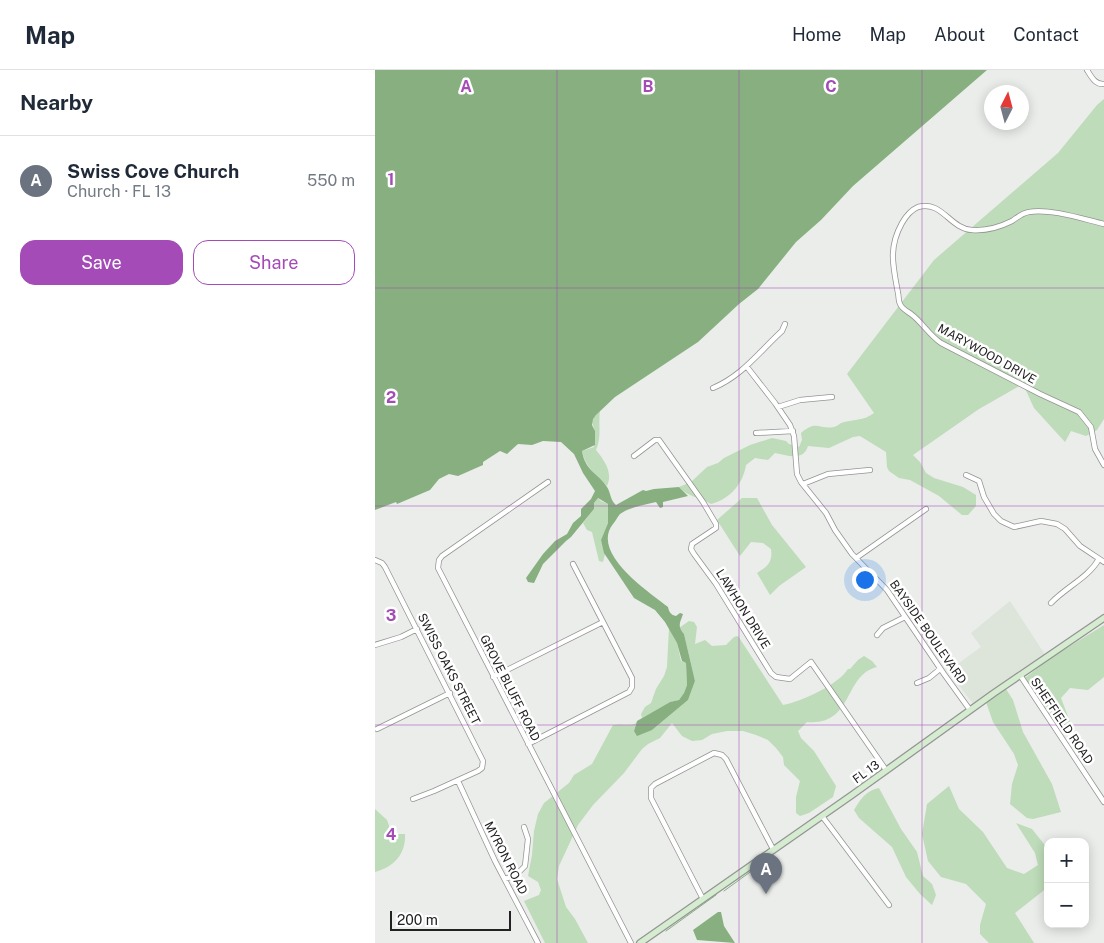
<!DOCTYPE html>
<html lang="en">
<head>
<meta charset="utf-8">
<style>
	body { margin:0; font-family:"Public Sans",sans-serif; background:#f6f6f7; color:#1f2937 }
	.controls { position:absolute; right:15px; bottom:15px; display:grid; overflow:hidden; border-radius:10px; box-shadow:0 2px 12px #0003 }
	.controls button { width:45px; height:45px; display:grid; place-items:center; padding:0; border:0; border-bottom:1px solid #e0e1e3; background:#fff; color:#1f2937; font:25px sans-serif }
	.compass { position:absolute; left:609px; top:15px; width:45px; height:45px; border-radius:50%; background:#fff; box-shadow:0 2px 12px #0003; rotate:6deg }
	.scale { position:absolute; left:15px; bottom:12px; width:121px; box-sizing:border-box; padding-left:5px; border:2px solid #212221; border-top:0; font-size:14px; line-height:18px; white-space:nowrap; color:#212221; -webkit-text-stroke:4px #fff; paint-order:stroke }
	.you { position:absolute; left:489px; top:509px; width:18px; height:18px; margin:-12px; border:4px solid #fff; border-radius:50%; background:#1a73e8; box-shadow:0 0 0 8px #1a73e833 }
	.badge { display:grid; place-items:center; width:32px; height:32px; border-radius:50%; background:#a54bb7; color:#fff; font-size:16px; font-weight:700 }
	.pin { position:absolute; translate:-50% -41px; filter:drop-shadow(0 1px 2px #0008) }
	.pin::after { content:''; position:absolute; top:26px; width:18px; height:15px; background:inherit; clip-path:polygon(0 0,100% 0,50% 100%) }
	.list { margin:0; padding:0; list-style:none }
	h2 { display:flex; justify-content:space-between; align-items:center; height:65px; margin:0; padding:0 20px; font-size:21px }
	h2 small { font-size:16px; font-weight:400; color:#747a83 }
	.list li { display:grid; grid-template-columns:32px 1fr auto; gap:15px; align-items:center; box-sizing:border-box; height:90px; padding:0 20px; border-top:1px solid #e0e1e3 }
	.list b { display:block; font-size:19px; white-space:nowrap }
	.list p { margin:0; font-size:16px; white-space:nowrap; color:#747a83 }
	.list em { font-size:16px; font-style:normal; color:#747a83 }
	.actions { display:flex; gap:10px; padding:15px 20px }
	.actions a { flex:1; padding:11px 0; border:1px solid #a54bb7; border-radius:15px; text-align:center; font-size:18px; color:#a54bb7 }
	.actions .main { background:#a54bb7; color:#fff }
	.map { position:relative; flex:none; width:729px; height:873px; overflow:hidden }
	header { display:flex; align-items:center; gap:30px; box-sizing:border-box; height:70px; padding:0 25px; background:#fff; border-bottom:1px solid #e0e1e3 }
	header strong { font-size:24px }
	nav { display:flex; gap:28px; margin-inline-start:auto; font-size:18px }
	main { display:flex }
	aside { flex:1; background:#fff }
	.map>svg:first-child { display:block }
	.built { fill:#dde5db }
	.green { fill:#bedcb9 }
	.water { fill:#87af7f }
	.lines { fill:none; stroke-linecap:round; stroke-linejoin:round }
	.stream { stroke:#87af7f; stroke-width:1 }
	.minor-casing { stroke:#939592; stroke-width:6 }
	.secondary-casing { stroke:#939592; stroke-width:8 }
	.minor { stroke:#fff; stroke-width:4.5 }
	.secondary { stroke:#d5ecd1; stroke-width:5.5 }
	.grid { fill:none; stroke:#a54bb7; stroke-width:1; stroke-opacity:0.55 }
	.labels { text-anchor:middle; stroke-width:5; stroke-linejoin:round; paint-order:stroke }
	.street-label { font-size:12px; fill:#212221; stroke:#fff }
	.grid-label { font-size:16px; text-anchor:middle; font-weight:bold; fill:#a54bb7; stroke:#fff; stroke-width:5; stroke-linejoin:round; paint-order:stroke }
</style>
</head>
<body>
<header>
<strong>Map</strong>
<nav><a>Home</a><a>Map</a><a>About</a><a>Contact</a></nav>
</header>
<main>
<aside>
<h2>Nearby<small></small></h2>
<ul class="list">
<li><span class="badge" style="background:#6b7280">A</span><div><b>Swiss Cove Church</b><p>Church · FL 13</p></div><em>550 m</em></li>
</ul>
<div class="actions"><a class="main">Save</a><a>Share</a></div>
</aside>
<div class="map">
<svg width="729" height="873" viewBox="0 0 729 873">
	<rect width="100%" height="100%" fill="#eaedea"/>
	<path class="built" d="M635,531L671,586L599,635L573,601L606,577L596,563Z"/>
	<path class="green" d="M729,29V349L722,360L711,366L696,361L690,372L659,338L648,314L604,339L538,385L545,392L551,403L559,408L588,417L601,425V436L593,445H587L564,426L535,410L524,408L514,401L512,397L511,382L485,366L478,367L454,378L433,376C428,392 412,385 400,383L393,390L380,388L371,395C368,414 355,429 336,434C325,427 313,427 304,417L316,412L332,397L343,393L349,388L375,375L397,368L411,371L414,374L424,377L427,370L426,363C442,349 444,360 459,357C460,357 465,354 466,353C478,349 489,351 499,343L472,304L559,190L683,83L722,35Z
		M225,341C223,355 227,366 221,380C230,391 238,403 232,416C221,405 210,397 207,381L219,377C219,373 220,368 220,364C219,351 212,353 225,341Z
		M223,428L226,431L233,434V453L226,470L230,484L228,492L224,491L217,462L212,460L208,453L219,439V433Z
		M367,428H382L397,455L431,497L404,516L395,525L382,503C392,497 398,492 396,479L388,473L376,472L365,486L342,450Z
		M314,551L319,552L322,557L320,574L330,570L337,576L351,575L359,567L363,566L408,635C426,632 464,614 473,599H475L483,590L489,586L497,591L502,597C468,605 479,656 432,652L423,661L426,668L439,681L461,716L458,727L434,743L425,746L421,743V727L425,711L409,695L408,687L401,678L393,670L381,665L368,661H352L337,664L327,670L317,671L307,666L297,653L285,668L273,674L267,679L249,703L218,735L203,755L184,796L182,809L191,837L200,849L213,873H170L149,831L164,825L166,820L163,812L153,806L157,785L159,761L163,744L169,733L194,713L199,705L217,694L238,655C246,653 254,657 261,653L259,661L277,660L313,630L320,611L309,564L304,558Z
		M729,555V607L713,620L695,618L686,628L697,657L689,661L650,608L674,589Z
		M294,558L302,573L306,591L311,593L312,615L309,623L304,630L295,632L267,648L266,644L270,637L276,633L281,619L289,606L292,597Z
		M631,619L638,630L648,662L677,714L686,742L658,749L652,748L635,734L637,714L643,695L639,684L618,652L611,632Z
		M574,716L584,739L608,762L632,798L649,804L663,795L660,783L641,753L657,759L673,779V817L640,843L659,873H614L605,864V855L611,834L591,814L566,807L553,791L547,764L552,734Z
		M504,718L526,759L542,782L548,806L557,814L561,825L557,835L545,824L531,807L517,777L484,748L479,740C486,729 490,721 504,718Z
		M0,739L12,750L17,764H30C31,784 19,797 0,802Z"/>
	<path class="water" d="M0,0H612L478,116L446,150L421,172L383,219L364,234L323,272L240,327L221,345L218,349L217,355L220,361V375L207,381C210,401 223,403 232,417C236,423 235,430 241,435L268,420L271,421L279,419L304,417L313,426L288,432V437L285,438L281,432C268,435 255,437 245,444C242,447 241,451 238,454C215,483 274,522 293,537C294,542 296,545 301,546L305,543L308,544C305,553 302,556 309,564L320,611L313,630L277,660L262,666L259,661L262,651L295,632L304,630L309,623L312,615L311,593L307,591L302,573L290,552L280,540L259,528L229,483L226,470L233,453V434L223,428L219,433V439L196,467L191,471L168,494L159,513L153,512L151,508L168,484L180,471L192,464L198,453L206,446V439L216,429L220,421L208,403L199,384L186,372L168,371L157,375L143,374L132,384L125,381L108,392V395L83,406L74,404L64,409L55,420L22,434L21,432L0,440Z
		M343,842H346L349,856L360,873L322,870L318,860Z"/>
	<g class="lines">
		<path class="stream" d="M349,821L382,797
			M291,861L341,825"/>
		<g class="minor-casing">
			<path id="minor" d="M712,0C716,6 720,15 729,14
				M729,154C708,149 674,138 654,142C647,143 643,147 637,151C625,157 611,161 597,160C575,159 567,130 543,137C536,140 531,146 527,153C513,178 518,196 523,223C524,227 523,230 525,234C527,239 532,241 536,244C547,252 554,265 566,273L665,324L704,342L716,357L720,379L729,395
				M372,297L400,333L415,355L419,366L422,404L426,412L451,443L460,460L477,484L512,520L569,604L595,640
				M338,318C367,306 384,282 407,261L410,254
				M403,337L425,330L457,327
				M381,363L418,361
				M259,386L280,370H284L328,432L341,454V458L317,474L316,479L319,484L341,514L396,603L401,607L415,609L436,592L511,700
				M591,405L604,411L609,427L619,444L626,451L639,457L666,451L682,454L690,459L705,476L729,492
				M173,412L67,486L64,490L63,498L256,873
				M428,414L453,404L495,400
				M481,488L551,439
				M0,490L7,493L10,497L108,691L107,698L103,701L59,721L38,729
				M676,533C691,517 713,508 724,489
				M502,565L508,558L530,547
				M0,575L26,567L42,559
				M645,605L729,732
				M118,607L228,552
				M542,613L554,608L565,599
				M2,659L75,623
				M153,674L254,622L257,617V608L198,494
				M83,711L120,791L163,873
				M447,746L514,835
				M130,809L141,805L150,796L153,769L149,757
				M328,829L276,728V718L280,714L339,683L347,685L351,689L398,779"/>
		</g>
		<g class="secondary-casing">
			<path id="secondary" d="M265,873L477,725L619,623L729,548"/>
		</g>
		<use href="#minor" class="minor"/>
		<use href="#secondary" class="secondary"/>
	</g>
	<path class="grid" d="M182,0V873M364,0V873M547,0V873M0,218H729M0,436H729M0,655H729"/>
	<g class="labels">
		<g class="street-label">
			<text transform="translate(612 284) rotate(29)" y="4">MARYWOOD DRIVE</text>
			<text transform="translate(368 539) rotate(58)" y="4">LAWHON DRIVE</text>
			<text transform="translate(553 562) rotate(55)" y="4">BAYSIDE BOULEVARD</text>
			<text transform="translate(74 599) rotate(63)" y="4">SWISS OAKS STREET</text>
			<text transform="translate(135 618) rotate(63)" y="4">GROVE BLUFF ROAD</text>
			<text transform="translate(687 651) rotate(56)" y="4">SHEFFIELD ROAD</text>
			<text transform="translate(491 702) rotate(-36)" y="4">FL 13</text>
			<text transform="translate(131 788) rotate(63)" y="4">MYRON ROAD</text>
		</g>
	</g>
	<g class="grid-label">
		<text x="91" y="22">A</text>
		<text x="273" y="22">B</text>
		<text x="456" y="22">C</text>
		<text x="16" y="115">1</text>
		<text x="16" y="333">2</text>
		<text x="16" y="551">3</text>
		<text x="16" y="770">4</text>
	</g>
</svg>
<div class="controls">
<button>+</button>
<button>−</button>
</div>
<svg class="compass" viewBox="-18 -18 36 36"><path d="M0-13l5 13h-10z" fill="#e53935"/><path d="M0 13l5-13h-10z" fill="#747a83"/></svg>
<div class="scale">200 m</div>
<div class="you"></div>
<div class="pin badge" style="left:391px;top:824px;background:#6b7280">A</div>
</div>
</main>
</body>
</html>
